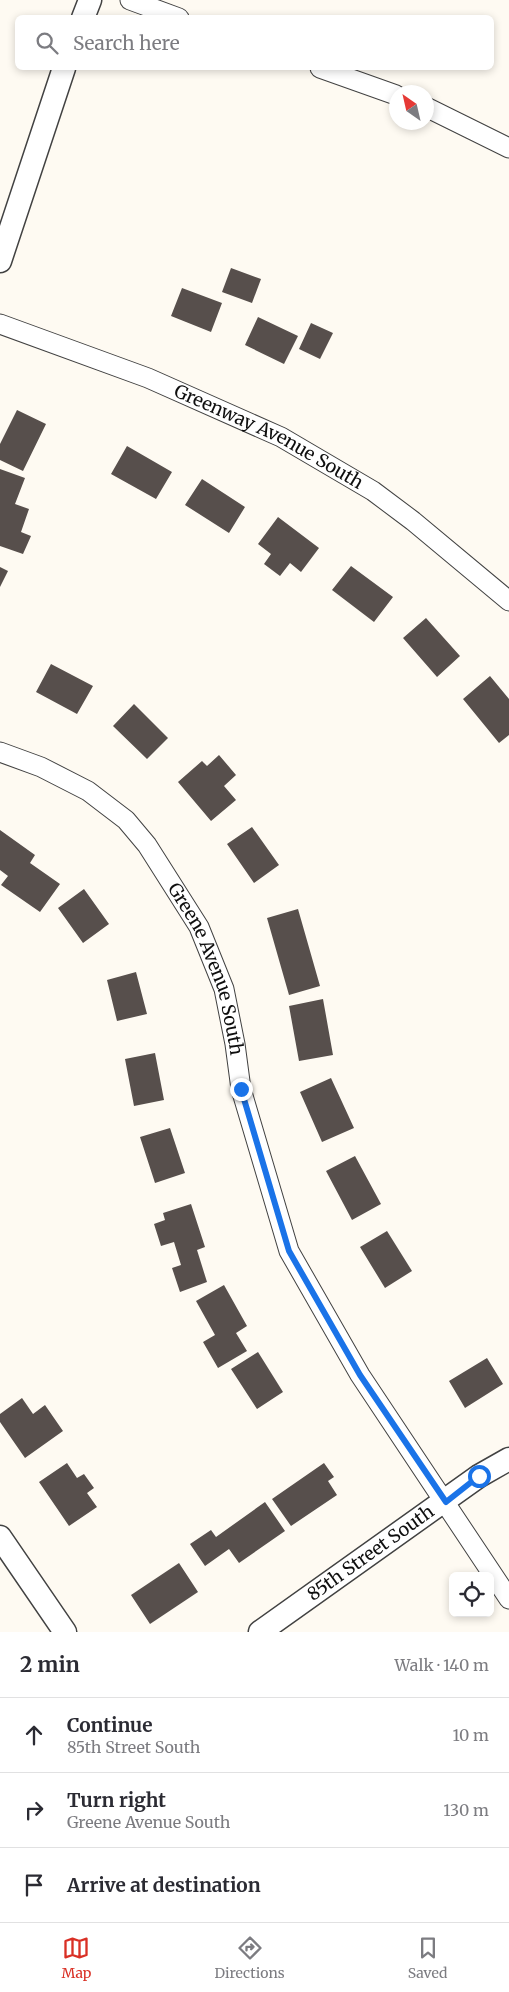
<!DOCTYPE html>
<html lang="en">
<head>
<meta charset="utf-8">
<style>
	body { margin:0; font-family:Merriweather,serif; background:#f2f2f3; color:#2b2b33 }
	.controls { position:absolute; right:15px; bottom:15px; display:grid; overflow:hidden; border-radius:8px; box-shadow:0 2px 8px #0003 }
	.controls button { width:45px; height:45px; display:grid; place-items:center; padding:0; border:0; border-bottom:1px solid #e1e1e2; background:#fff; color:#2b2b33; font:25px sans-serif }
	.compass { position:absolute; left:389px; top:85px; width:45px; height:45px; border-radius:50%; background:#fff; box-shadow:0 2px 8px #0003; rotate:326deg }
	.stop { position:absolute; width:15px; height:15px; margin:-11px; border:4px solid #1a73e8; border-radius:50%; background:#fff }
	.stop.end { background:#1a73e8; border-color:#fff; box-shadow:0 1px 5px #0008 }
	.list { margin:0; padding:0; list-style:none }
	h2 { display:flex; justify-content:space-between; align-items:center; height:65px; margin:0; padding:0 20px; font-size:21px }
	h2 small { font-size:16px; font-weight:400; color:#7c7c81 }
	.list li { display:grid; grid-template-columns:32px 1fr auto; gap:15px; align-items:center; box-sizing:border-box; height:75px; padding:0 20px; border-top:1px solid #e1e1e2 }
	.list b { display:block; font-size:19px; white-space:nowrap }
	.list p { margin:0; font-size:16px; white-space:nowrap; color:#7c7c81 }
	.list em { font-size:16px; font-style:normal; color:#7c7c81 }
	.icon { flex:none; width:28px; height:28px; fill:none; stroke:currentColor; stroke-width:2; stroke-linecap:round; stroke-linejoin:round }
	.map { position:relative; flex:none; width:509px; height:1632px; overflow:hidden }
	.search { position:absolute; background:#fff; box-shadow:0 2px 8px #0003; left:15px; right:15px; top:15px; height:55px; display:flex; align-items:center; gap:12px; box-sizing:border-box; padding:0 18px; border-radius:8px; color:#7c7c81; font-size:19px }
	.sheet { height:290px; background:#fff }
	nav { display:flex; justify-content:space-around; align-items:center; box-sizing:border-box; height:70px; border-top:1px solid #e1e1e2; background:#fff; font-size:14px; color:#7c7c81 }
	nav a { display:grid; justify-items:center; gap:2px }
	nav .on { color:#d93025 }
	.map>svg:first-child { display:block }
	.building { fill:#574f4c }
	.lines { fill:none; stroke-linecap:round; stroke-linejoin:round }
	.minor-casing { stroke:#424242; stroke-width:21 }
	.tertiary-casing { stroke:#424242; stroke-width:25 }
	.minor { stroke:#fff; stroke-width:19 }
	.tertiary { stroke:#fff; stroke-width:22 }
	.route { stroke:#1a73e8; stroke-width:6 }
	.labels { text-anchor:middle; stroke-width:5; stroke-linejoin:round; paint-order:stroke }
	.street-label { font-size:18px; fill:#0f0f0f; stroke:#fff }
</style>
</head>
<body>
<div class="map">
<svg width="509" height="1632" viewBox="0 0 509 1632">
	<rect width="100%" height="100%" fill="#fefaf2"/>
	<path class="building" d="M231,268L261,279L252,303L222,292Z
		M182,288L222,303L211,332L171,316Z
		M258,317L298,336L284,364L245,345Z
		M311,323L333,333L320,359L299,349Z
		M17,410L46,424L23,471L0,460V444Z
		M127,446L172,472L156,499L111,474Z
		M0,469L25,478L15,504L29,509L21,532L31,536L23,554L0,546Z
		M202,479L245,507L229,533L185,505Z
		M278,517L319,548L301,572L290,563L280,576L264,564L271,554L258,544Z
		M351,566L393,597L374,622L332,590Z
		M0,567L8,571L0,587Z
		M426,618L460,656L437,677L403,638Z
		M51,664L93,686L77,714L36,692Z
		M490,676L509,699V735L499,743L463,699Z
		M134,704L168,738L147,759L113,726Z
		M219,755L236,775L224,786L236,800L211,821L178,782L202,761L207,766Z
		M252,827L279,865L254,883L227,844Z
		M0,830L35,855L30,863L60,884L40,912L1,885L8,876L0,870Z
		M84,889L109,924L83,943L58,908Z
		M298,909L320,986L289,995L267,918Z
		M136,972L147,1014L117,1021L107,980Z
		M323,999L333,1055L299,1061L289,1006Z
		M155,1053L164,1100L134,1106L125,1059Z
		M331,1078L354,1128L322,1142L300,1092Z
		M170,1128L185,1173L155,1183L140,1137Z
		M355,1156L381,1204L352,1220L326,1171Z
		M191,1204L205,1247L197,1250L207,1282L180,1292L172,1268L181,1265L174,1242L161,1246L154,1224L165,1220L163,1213Z
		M387,1231L412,1271L385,1288L360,1247Z
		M224,1285L247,1326L236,1333L247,1351L218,1368L203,1342L215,1335L196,1301Z
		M258,1352L283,1392L257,1409L231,1369Z
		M487,1358L503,1384L465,1408L449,1381Z
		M22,1398L33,1414L45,1405L63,1431L25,1458L0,1422V1414Z
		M67,1463L77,1478L84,1474L94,1488L87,1493L97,1507L69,1526L39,1482Z
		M324,1463L334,1477L328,1481L337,1495L291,1526L272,1499Z
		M265,1502L285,1531L239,1563L229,1549L205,1566L190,1544L211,1530L216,1537Z
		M179,1563L198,1592L150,1624L131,1595Z"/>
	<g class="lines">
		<g class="minor-casing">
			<g id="minor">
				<path d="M130,0L179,18"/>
				<path d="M320,68L396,95"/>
				<path d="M426,107L509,148"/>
				<path id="s1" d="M0,324L148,378L281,437L373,491L413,521L509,601"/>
				<path id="s2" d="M0,752L41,767L88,791L126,820L147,845L199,927L224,989L235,1044L241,1089L289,1251L360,1375L509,1599"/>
			</g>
		</g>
		<g class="tertiary-casing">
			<g id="tertiary">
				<path d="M83,18L90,0"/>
				<path d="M0,261L64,68"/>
				<path d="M0,1537L65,1632"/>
				<path id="s3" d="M260,1632L479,1476L509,1459"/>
			</g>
		</g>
		<use href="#minor" class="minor"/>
		<use href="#tertiary" class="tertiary"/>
	</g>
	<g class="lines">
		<path class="route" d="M241,1089L289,1251L360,1375L446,1502L479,1476"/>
	</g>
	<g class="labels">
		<g class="street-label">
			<text dy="6" stroke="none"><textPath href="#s1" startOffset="292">Greenway Avenue South</textPath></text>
			<text dy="6" stroke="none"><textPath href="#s2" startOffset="316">Greene Avenue South</textPath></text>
			<text dy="6" stroke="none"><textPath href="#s3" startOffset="136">85th Street South</textPath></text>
		</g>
	</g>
</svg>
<div class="controls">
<button><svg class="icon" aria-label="locate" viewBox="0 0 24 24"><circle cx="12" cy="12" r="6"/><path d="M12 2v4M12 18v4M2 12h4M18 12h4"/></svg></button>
</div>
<svg class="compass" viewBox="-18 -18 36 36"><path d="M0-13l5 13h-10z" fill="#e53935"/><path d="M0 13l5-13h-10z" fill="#7c7c81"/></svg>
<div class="stop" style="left:479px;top:1476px"></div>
<div class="stop end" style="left:241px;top:1089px"></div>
<div class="search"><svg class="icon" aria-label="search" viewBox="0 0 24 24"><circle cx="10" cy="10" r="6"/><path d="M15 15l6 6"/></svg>Search here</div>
</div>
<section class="sheet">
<h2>2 min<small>Walk · 140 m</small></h2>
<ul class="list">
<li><svg class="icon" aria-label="ahead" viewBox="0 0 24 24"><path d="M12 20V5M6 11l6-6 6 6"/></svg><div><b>Continue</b><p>85th Street South</p></div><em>10 m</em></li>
<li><svg class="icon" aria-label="right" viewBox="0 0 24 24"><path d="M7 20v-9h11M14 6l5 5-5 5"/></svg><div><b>Turn right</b><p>Greene Avenue South</p></div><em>130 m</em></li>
<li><svg class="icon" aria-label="arrive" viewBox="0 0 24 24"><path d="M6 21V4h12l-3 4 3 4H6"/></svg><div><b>Arrive at destination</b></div></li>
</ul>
</section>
<nav>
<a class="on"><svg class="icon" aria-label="map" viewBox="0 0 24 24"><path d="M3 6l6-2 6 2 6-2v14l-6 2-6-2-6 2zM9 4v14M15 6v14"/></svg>Map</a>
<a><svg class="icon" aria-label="directions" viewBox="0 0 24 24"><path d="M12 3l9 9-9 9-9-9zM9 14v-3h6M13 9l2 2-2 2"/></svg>Directions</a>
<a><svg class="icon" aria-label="saved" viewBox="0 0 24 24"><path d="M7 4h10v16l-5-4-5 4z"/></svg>Saved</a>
</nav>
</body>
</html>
